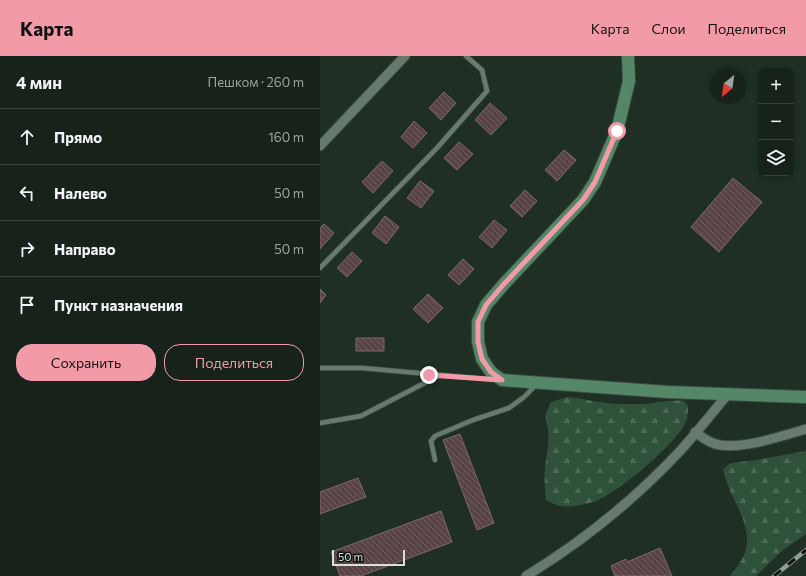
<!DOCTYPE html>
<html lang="ru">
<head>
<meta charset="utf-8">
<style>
	body { margin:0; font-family:Commissioner,sans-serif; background:#242f27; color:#f1f3f6 }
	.controls { position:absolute; right:12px; top:12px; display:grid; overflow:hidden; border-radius:8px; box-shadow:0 2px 6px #0003 }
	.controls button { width:36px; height:36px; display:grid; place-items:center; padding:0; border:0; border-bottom:1px solid #364039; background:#17231a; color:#f1f3f6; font:20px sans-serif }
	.compass { position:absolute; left:390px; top:12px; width:36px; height:36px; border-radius:50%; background:#17231a; box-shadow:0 2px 6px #0003; rotate:209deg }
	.scale { position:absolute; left:12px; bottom:10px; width:73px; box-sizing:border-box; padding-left:4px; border:2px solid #d5e0d8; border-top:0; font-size:11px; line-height:14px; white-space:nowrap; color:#d5e0d8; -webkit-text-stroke:3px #0e1510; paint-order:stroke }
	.stop { position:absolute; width:12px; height:12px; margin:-9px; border:3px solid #f39aa9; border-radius:50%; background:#fff }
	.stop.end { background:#f39aa9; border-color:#fff; box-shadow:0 1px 4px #0008 }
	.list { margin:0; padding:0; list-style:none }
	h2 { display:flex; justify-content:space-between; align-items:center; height:52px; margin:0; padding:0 16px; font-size:17px }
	h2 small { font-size:13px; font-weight:400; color:#9ea4a2 }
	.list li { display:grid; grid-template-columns:26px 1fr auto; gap:12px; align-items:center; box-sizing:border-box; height:56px; padding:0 16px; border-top:1px solid #364039 }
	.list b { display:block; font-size:15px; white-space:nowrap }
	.list em { font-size:13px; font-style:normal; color:#9ea4a2 }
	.actions { display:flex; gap:8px; padding:12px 16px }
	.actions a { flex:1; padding:9px 0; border:1px solid #f39aa9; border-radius:16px; text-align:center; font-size:14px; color:#f39aa9 }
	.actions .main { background:#f39aa9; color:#111 }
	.icon { flex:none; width:22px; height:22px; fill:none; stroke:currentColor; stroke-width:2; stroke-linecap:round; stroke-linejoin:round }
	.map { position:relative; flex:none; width:486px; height:520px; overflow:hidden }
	header { display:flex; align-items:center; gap:24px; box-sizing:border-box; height:56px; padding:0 20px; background:#f39aa9; color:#111 }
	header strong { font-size:19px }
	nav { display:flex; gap:22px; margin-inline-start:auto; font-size:14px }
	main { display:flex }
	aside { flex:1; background:#17231a }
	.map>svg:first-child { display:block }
	.forest { fill:url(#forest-firs) }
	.building { fill:url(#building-back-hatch); stroke:#7f676a }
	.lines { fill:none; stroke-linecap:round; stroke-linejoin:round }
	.lane-casing { stroke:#3d4b42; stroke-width:6 }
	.street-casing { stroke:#3d4b42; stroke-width:11 }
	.secondary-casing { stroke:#3d4b42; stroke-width:14 }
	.lane { stroke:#677a6c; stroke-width:4.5 }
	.street { stroke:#677a6c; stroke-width:9 }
	.secondary { stroke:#538768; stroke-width:12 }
	.rail-casing { stroke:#909d93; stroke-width:4.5 }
	.rail { stroke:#0e1510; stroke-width:3; stroke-dasharray:9; stroke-linecap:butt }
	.route { stroke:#f39aa9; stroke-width:5 }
</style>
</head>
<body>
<header>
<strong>Карта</strong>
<nav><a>Карта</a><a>Слои</a><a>Поделиться</a></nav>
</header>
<main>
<aside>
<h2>4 мин<small>Пешком · 260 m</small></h2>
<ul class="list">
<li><svg class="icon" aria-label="ahead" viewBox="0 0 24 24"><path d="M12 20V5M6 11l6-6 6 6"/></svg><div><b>Прямо</b></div><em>160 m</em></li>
<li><svg class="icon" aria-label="left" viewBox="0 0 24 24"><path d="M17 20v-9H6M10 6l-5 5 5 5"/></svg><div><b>Налево</b></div><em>50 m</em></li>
<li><svg class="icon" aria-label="right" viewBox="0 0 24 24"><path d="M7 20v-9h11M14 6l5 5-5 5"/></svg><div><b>Направо</b></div><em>50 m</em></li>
<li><svg class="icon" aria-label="arrive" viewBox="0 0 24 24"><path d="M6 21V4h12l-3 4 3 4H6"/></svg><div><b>Пункт назначения</b></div></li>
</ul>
<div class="actions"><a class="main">Сохранить</a><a>Поделиться</a></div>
</aside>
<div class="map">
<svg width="486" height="520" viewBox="0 0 486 520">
	<defs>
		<pattern id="forest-firs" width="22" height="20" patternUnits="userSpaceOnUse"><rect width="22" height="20" fill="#2f513a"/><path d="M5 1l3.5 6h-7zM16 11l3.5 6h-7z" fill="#4c6a56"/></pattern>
		<pattern id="building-back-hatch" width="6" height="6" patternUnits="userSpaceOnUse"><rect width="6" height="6" fill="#594346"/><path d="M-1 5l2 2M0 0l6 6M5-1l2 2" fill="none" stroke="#705e60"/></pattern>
	</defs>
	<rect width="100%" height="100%" fill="#1f2f23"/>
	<path class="forest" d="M247,341C258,341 269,345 280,346C292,348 303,348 315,348C332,349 348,343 364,345L368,350C368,354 368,359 367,363C361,384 303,432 282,442C272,448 252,452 240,450C235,449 230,446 226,444C225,433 224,421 225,410C228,392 231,378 225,360L231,346Z
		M486,395V478L462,495L436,520H410C448,478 412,455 403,413L411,407L436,404Z"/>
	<path class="building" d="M124,36L136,47L121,64L109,52Z
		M170,47L187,62L171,79L155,64Z
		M94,65L107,77L93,92L81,81Z
		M139,86L153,98L137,114L124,102Z
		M244,94L256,104L237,125L225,114Z
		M62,105L73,115L53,137L42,126Z
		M413,122L442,146L399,196L371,171Z
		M100,125L114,135L101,152L87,142Z
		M205,134L217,145L202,161L190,150Z
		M65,160L79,171L66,188L52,177Z
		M174,164L187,174L172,192L159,181Z
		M4,168L14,177L0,193V172Z
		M32,196L42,205L27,221L17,212Z
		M143,203L154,213L139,229L128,219Z
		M0,233L6,239L0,247Z
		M108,238L123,252L108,267L93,253Z
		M36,282H64V295H36Z
		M140,378L174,467L157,474L123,384Z
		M38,422L46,441L0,458V436Z
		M121,455L132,486L41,520H20L11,496Z
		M340,492L352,520H295L291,510L306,503L307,506Z"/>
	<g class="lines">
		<g class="lane-casing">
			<path id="lane" d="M0,212L117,92L167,35L162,14L146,0
				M0,312H42L177,324
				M0,367L41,360L120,319
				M115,404L111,385L115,380L153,364L189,352L204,341L217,328"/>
		</g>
		<g class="street-casing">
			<path id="street" d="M0,90L85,0
				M375,376C383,382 391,388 400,389C424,393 462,380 486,373
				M206,520C262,486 316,442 361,394C377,376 392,357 408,338"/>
		</g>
		<g class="secondary-casing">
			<path id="secondary" d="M308,0L309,25L297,75L275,126L263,144L183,229L166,249L158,266V286L162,303L171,316L182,324L348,336L486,341"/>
		</g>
		<use href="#lane" class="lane"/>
		<use href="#street" class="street"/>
		<use href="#secondary" class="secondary"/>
		<g class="rail-casing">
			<path id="rail" d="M454,520L486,494"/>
		</g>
		<use href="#rail" class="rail"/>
	</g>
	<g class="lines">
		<path class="route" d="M109,319L182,324L171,316L162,303L158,286V266L166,249L183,229L263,144L275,126L297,75"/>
	</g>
</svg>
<div class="controls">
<button>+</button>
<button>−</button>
<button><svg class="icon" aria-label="layers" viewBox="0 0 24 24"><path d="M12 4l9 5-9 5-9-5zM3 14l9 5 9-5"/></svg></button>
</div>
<svg class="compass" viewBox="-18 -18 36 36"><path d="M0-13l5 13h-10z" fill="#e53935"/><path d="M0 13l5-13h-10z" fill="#9ea4a2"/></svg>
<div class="scale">50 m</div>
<div class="stop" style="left:297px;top:75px"></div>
<div class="stop end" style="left:109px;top:319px"></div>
</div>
</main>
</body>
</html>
